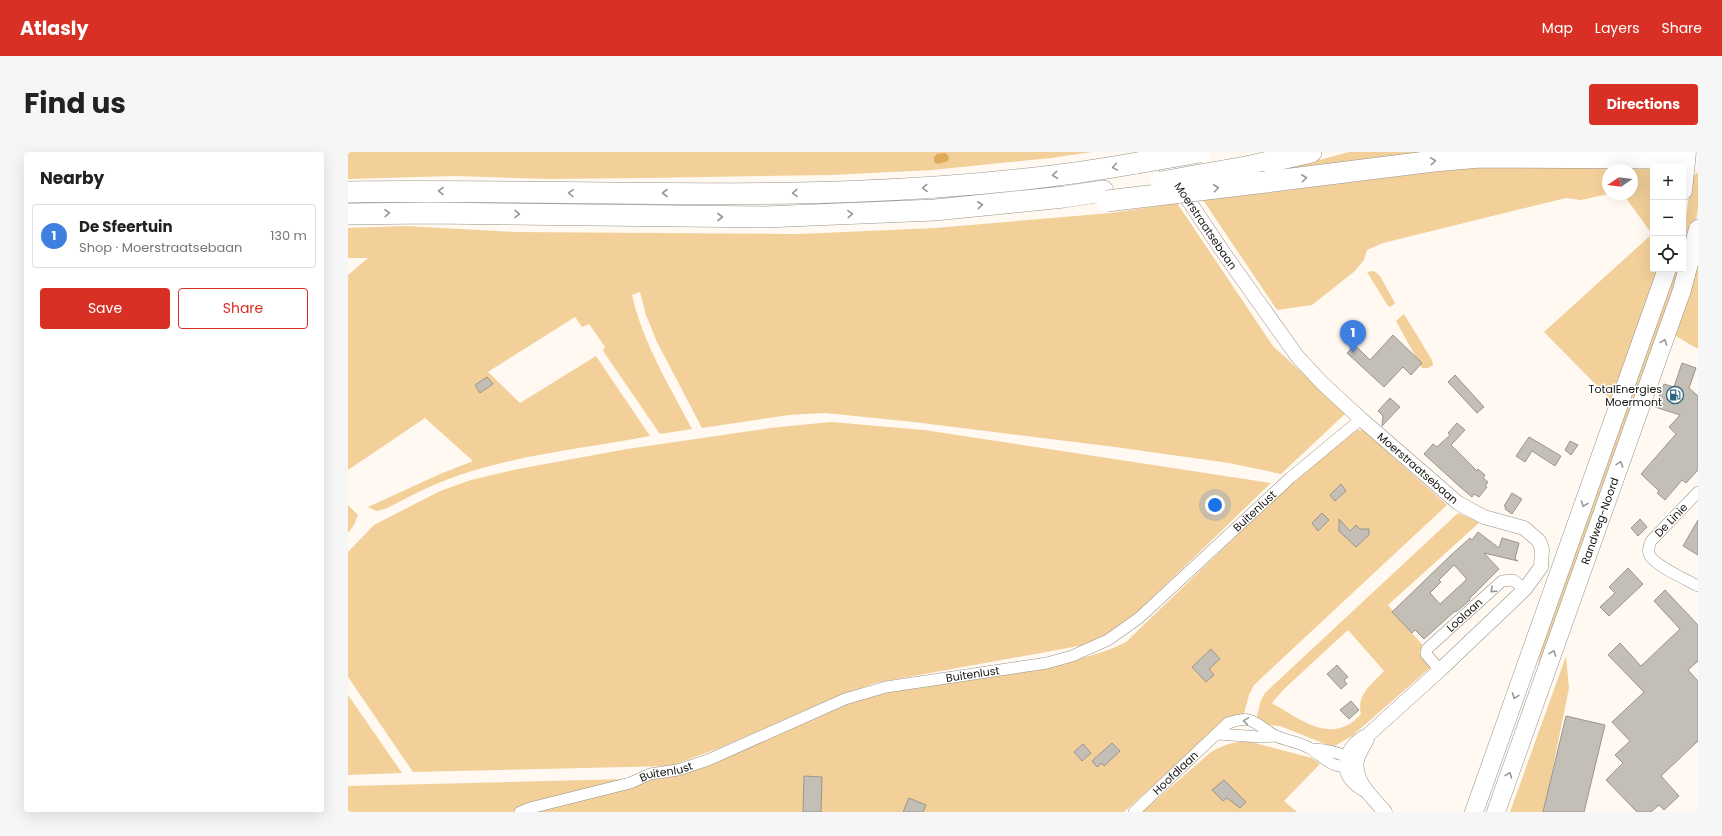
<!DOCTYPE html>
<html lang="en">
<head>
<meta charset="utf-8">
<style>
	body { margin:0; font-family:Poppins,sans-serif; background:#f6f6f6; color:#222 }
	.controls { position:absolute; right:12px; top:12px; display:grid; overflow:hidden; border-radius:4px; box-shadow:0 4px 16px #0002 }
	.controls button { width:36px; height:36px; display:grid; place-items:center; padding:0; border:0; border-bottom:1px solid #e0e0e0; background:#fff; color:#222; font:20px sans-serif }
	.compass { position:absolute; left:1254px; top:12px; width:36px; height:36px; border-radius:50%; background:#fff; box-shadow:0 4px 16px #0002; rotate:257deg }
	.you { position:absolute; left:867px; top:353px; width:14px; height:14px; margin:-10px; border:3px solid #fff; border-radius:50%; background:#1a73e8; box-shadow:0 0 0 6px #1a73e833 }
	.badge { display:grid; place-items:center; width:26px; height:26px; border-radius:50%; background:#d93025; color:#fff; font-size:13px; font-weight:700 }
	.pin { position:absolute; translate:-50% -33px; filter:drop-shadow(0 1px 2px #0008) }
	.pin::after { content:''; position:absolute; top:21px; width:14px; height:12px; background:inherit; clip-path:polygon(0 0,100% 0,50% 100%) }
	.list { margin:0; padding:0; list-style:none }
	h2 { display:flex; justify-content:space-between; align-items:center; height:52px; margin:0; padding:0 16px; font-size:17px }
	h2 small { font-size:13px; font-weight:400; color:#767676 }
	.list li { display:grid; grid-template-columns:26px 1fr auto; gap:12px; align-items:center; box-sizing:border-box; height:64px; margin:0 8px 8px; padding:0 8px; border:1px solid #e0e0e0; border-radius:4px }
	.list b { display:block; font-size:15px; white-space:nowrap }
	.list p { margin:0; font-size:13px; white-space:nowrap; color:#767676 }
	.list em { font-size:13px; font-style:normal; color:#767676 }
	.actions { display:flex; gap:8px; padding:12px 16px }
	.actions a { flex:1; padding:9px 0; border:1px solid #d93025; border-radius:4px; text-align:center; font-size:14px; color:#d93025 }
	.actions .main { background:#d93025; color:#fff }
	.icon { flex:none; width:22px; height:22px; fill:none; stroke:currentColor; stroke-width:2; stroke-linecap:round; stroke-linejoin:round }
	.map { position:relative; flex:none; width:1350px; height:660px; overflow:hidden; border-radius:4px }
	header { display:flex; align-items:center; gap:24px; box-sizing:border-box; height:56px; padding:0 20px; background:#d93025; color:#fff }
	header strong { font-size:19px }
	nav { display:flex; gap:22px; margin-inline-start:auto; font-size:14px }
	.intro { display:flex; align-items:center; justify-content:space-between; box-sizing:border-box; height:96px; padding:0 24px }
	h1 { margin:0; font-size:28px }
	.button { padding:10px 18px; border-radius:4px; background:#d93025; color:#fff; font-size:14px; font-weight:700 }
	main { display:flex; gap:24px; padding:0 24px }
	aside { flex:1; background:#fff; border-radius:4px; box-shadow:0 4px 16px #0002 }
	.map>svg:first-child { display:block }
	.green { fill:#f3d09a; fill-rule:evenodd }
	.water { fill:#ddab58 }
	.building { fill:#c3beb6; stroke:#99958d; fill-rule:evenodd }
	.lines { fill:none; stroke-linecap:round; stroke-linejoin:round }
	.minor-casing { stroke:#97938b; stroke-width:12 }
	.tertiary-casing { stroke:#97938b; stroke-width:15 }
	.primary-casing { stroke:#97938b; stroke-width:19 }
	.motorway-casing { stroke:#97938b; stroke-width:22 }
	.minor { stroke:#fff; stroke-width:11 }
	.tertiary { stroke:#fff; stroke-width:14 }
	.primary { stroke:#fff; stroke-width:18 }
	.motorway { stroke:#fff; stroke-width:21 }
	.motorway-bridge-casing { stroke:#97938b; stroke-width:22; stroke-linecap:butt }
	.motorway-bridge { stroke:#fff; stroke-width:21 }
	.oneway { stroke:#989795 }
	.labels { text-anchor:middle; stroke-width:3; stroke-linejoin:round; paint-order:stroke }
	.street-label { font-size:11px; fill:#191714; stroke:#fff }
	.poi-label { font-size:11px; fill:#191714; stroke:#fff; text-anchor:end }
</style>
</head>
<body>
<header>
<strong>Atlasly</strong>
<nav><a>Map</a><a>Layers</a><a>Share</a></nav>
</header>
<div class="intro"><h1>Find us</h1><a class="button">Directions</a></div>
<main>
<aside>
<h2>Nearby<small></small></h2>
<ul class="list">
<li><span class="badge" style="background:#3f7fe0">1</span><div><b>De Sfeertuin</b><p>Shop · Moerstraatsebaan</p></div><em>130 m</em></li>
</ul>
<div class="actions"><a class="main">Save</a><a>Share</a></div>
</aside>
<div class="map">
<svg width="1350" height="660" viewBox="0 0 1350 660">
	<rect width="100%" height="100%" fill="#fff9f1"/>
	<path class="green" d="M0,0H744L703,6L584,18L484,23L297,26L201,27L105,24L0,27Z
		M1001,0H1332V9L1126,1L879,33Z
		M1080,15H1305V117H1313L1265,250L1196,180L1304,82L1275,42H1284V18H1260V42L1233,48L1218,46L1035,91L1019,98L1016,108L1007,119L964,153L929,158L855,48Z
		M1350,20V57L1348,69L1332,132L1188,528L1192,501L1326,117H1335V84L1343,31L1344,25Z
		M829,51L925,194L998,261L933,322L881,311L767,295L566,270L477,261L441,263L354,276L309,190L298,163L292,140L284,143C295,191 321,233 344,277L312,282L255,199L257,195L241,172L234,175L227,165L140,220L172,251L248,204L302,284C234,297 163,303 98,328C77,336 57,347 37,357L28,359L20,355L92,322L125,309L77,266L0,318V123L20,106H0V76L58,74L167,80L451,82L587,76L763,61Z
		M1350,110V197L1326,183Z
		M1026,119L1032,124L1047,151L1043,155L1040,154L1019,120Z
		M1056,162L1084,208L1085,213L1080,216H1074L1048,169Z
		M483,270L576,278L923,331L779,470L758,486L742,492L527,531L488,545L374,595L323,614L65,620L0,525V400L26,373L92,339L123,328L170,317L279,297L422,276Z
		M1007,277L1016,279L1099,353L906,533L901,543L893,573L877,576L863,581L776,660H0V634L318,626L335,622C402,594 469,557 539,540C579,530 624,523 664,517C705,511 740,509 778,490L994,282Z
		M0,353L10,363L6,373L0,381Z
		M1110,361L1132,370L1040,453L1076,495L1071,500L1083,515L1004,584L985,595L932,574L907,572L913,548L917,541ZM1000,478L1036,519C1024,532 1008,543 1013,562C985,594 953,568 924,551L935,538Z
		M1218,504L1221,536L1196,660H1162Z
		M0,543L54,621L0,623Z
		M899,589L964,606L972,612L936,649L949,660H794L863,600C875,593 885,590 899,589Z"/>
	<path class="water" d="M596,1L599,2L601,6L600,9L590,12L586,10V5L589,2Z"/>
	<path class="building" d="M1045,183L1074,211L1063,223L1055,215L1036,235L999,201L1007,193L1022,208Z
		M1334,211L1348,216L1341,236L1350,244V318L1338,331L1334,328L1317,348L1309,341L1311,339L1293,322L1328,282L1321,275L1332,263L1307,255L1316,232L1326,235Z
		M1107,223L1136,255L1129,261L1100,230Z
		M139,225L145,232L132,241L127,233Z
		M1042,246L1052,255L1034,274L1035,264L1030,259Z
		M1109,271L1117,278L1103,293L1129,319L1130,317L1137,323L1135,326L1140,330L1137,334L1139,335L1131,345L1126,342L1124,345L1111,334L1076,302L1085,292L1089,295L1102,283L1100,281Z
		M1181,285L1213,304L1207,314L1184,299L1177,310L1168,304Z
		M1222,289L1230,293L1223,303L1217,298Z
		M993,332L998,339L987,349L982,343Z
		M1164,341L1174,347L1164,362L1157,357L1158,355L1156,354Z
		M974,361L981,368L970,379L964,371Z
		M991,367L1002,379L1008,373L1012,377H1021V383L1008,395L991,379Z
		M1292,367L1299,375L1290,384L1283,376Z
		M1350,368V403L1335,394Z
		M1130,380L1151,396L1154,386L1171,391L1167,407L1170,409L1136,401L1151,417L1121,447L1122,448L1108,460L1107,459L1076,487L1067,478L1064,481L1044,460L1102,404L1122,386L1124,388ZM1106,413L1118,426V428L1092,452L1082,441L1093,430L1091,428Z
		M1280,416L1295,432L1261,464L1252,455L1267,441L1261,435Z
		M1317,438L1350,473V509L1340,518L1350,529V589L1313,624L1331,644L1316,658L1311,653L1303,660H1289L1258,628L1275,611L1267,603L1282,589L1264,570L1296,540L1260,503L1272,491L1293,514L1332,477L1306,449Z
		M863,497L872,507L861,517L866,523L858,530L844,515Z
		M989,513L1000,525L996,528L999,532L993,537L979,522Z
		M1003,549L1011,558L1001,567L992,558Z
		M1218,564L1257,573L1236,660H1195Z
		M764,591L772,599L756,614L754,611L749,615L744,609Z
		M735,592L743,601L734,609L726,600Z
		M456,624L474,625L473,660H455Z
		M876,628L898,650L892,656L879,646L875,649L864,638Z
		M561,646L578,653L575,660H555Z"/>
	<g class="lines">
		<g class="minor-casing">
			<g id="minor">
				<path d="M1350,340L1303,389C1301,394 1299,399 1302,404C1308,414 1339,428 1350,434"/>
				<path id="s1" d="M1092,518L1078,502L1079,497L1154,429L1165,428L1177,437"/>
				<path d="M870,582L912,585L928,584"/>
				<path d="M964,597C979,597 993,601 1007,608"/>
				<path id="s2" d="M172,660L182,656L282,631L302,622L330,618L360,608L497,547L538,535L699,511L724,504L760,488L791,466L942,326L1013,267"/>
				<path id="s3" d="M786,660L880,571C887,569 894,566 901,568C911,571 919,580 928,584C939,589 952,590 963,597C976,605 987,620 1004,612"/>
			</g>
		</g>
		<g class="tertiary-casing">
			<g id="tertiary">
				<path id="s4" d="M808,0L875,100L949,204L974,231L1013,267L1110,351L1136,365L1176,376L1191,389L1194,397L1193,415L1177,437L1092,518L1020,583C994,596 989,624 1017,638"/>
				<path d="M1019,587C1016,594 1011,600 1009,608C1005,629 1025,646 1037,660"/>
			</g>
		</g>
		<g class="primary-casing">
			<g id="primary">
				<path d="M1335,39L1339,0"/>
				<path d="M1126,660L1319,117"/>
				<path id="s5" d="M1148,660L1334,138L1350,77"/>
			</g>
		</g>
		<g class="motorway-casing">
			<path id="motorway" d="M903,14L963,0
				M918,30L1086,9L1132,5L1305,6L1324,9L1330,15
				M0,40C263,36 529,58 789,11
				M0,62L80,61L416,65L587,58L716,45L755,39"/>
		</g>
		<use href="#minor" class="minor"/>
		<use href="#tertiary" class="tertiary"/>
		<use href="#primary" class="primary"/>
		<use href="#motorway" class="motorway"/>
		<g class="motorway-bridge-casing">
			<path id="motorway-bridge" d="M789,11L852,0
				M813,30L903,14
				M759,49L918,30"/>
		</g>
		<use href="#motorway-bridge" class="motorway-bridge"/>
	</g>
	<defs><path id="oneway-chevron" d="M-2-3.5L2.5 0L-2 3.5" fill="none" stroke-width="1.6" stroke-linecap="round" stroke-linejoin="round"/></defs>
	<g class="oneway">
		<use href="#oneway-chevron" transform="translate(1085 9) rotate(-6)"/>
		<use href="#oneway-chevron" transform="translate(767 15) rotate(170)"/>
		<use href="#oneway-chevron" transform="translate(707 23) rotate(174)"/>
		<use href="#oneway-chevron" transform="translate(956 26) rotate(-7)"/>
		<use href="#oneway-chevron" transform="translate(577 36) rotate(177)"/>
		<use href="#oneway-chevron" transform="translate(868 36) rotate(-7)"/>
		<use href="#oneway-chevron" transform="translate(93 39) rotate(-179)"/>
		<use href="#oneway-chevron" transform="translate(223 41) rotate(-179)"/>
		<use href="#oneway-chevron" transform="translate(317 41) rotate(180)"/>
		<use href="#oneway-chevron" transform="translate(447 41) rotate(179)"/>
		<use href="#oneway-chevron" transform="translate(632 53) rotate(-6)"/>
		<use href="#oneway-chevron" transform="translate(39 61) rotate(-1)"/>
		<use href="#oneway-chevron" transform="translate(169 62) rotate(1)"/>
		<use href="#oneway-chevron" transform="translate(502 62) rotate(-2)"/>
		<use href="#oneway-chevron" transform="translate(372 65)"/>
		<use href="#oneway-chevron" transform="translate(1316 190) rotate(-70)"/>
		<use href="#oneway-chevron" transform="translate(1272 312) rotate(-70)"/>
		<use href="#oneway-chevron" transform="translate(1236 352) rotate(110)"/>
		<use href="#oneway-chevron" transform="translate(1145 438) rotate(138)"/>
		<use href="#oneway-chevron" transform="translate(1205 501) rotate(-70)"/>
		<use href="#oneway-chevron" transform="translate(1167 544) rotate(110)"/>
		<use href="#oneway-chevron" transform="translate(898 569) rotate(-171)"/>
		<use href="#oneway-chevron" transform="translate(1161 623) rotate(-70)"/>
	</g>
	<defs>
		<g id="fuel-ring" transform="scale(0.9)"><circle r="9.5" fill="#fff" stroke="#2b657e" stroke-width="1.5"/><path d="M-5.5-6h7V0h2V4h1.3V-2.5L3-4.5l.8-.8L6-3V5H2.5V1h-1V6h-7ZM-4.2-4.7v3.2H.2V-4.7Z" fill="#2b657e"/></g>
	</defs>
	<g fill-rule="evenodd">
		<use href="#fuel-ring" x="1327" y="243"/>
	</g>
	<g class="labels">
		<g class="street-label">
			<text dy="4" stroke="none"><textPath href="#s4" startOffset="89">Moerstraatsebaan</textPath></text>
			<text dy="4" stroke="none"><textPath href="#s4" startOffset="413">Moerstraatsebaan</textPath></text>
			<text dy="4" stroke="none"><textPath href="#s2" startOffset="812">Buitenlust</textPath></text>
			<text transform="translate(1323 368) rotate(-46)" y="4">De Linie</text>
			<text dy="4" stroke="none"><textPath href="#s5" startOffset="309">Randweg-Noord</textPath></text>
			<text dy="4" stroke="none"><textPath href="#s1" startOffset="77">Loolaan</textPath></text>
			<text dy="4" stroke="none"><textPath href="#s2" startOffset="476">Buitenlust</textPath></text>
			<text dy="4" stroke="none"><textPath href="#s2" startOffset="152">Buitenlust</textPath></text>
			<text dy="4" stroke="none"><textPath href="#s3" startOffset="57">Hoofdlaan</textPath></text>
		</g>
		<g class="poi-label">
			<text x="1314" y="241">TotalEnergies<tspan x="1314" dy="13">Moermont</tspan></text>
		</g>
	</g>
</svg>
<div class="controls">
<button>+</button>
<button>−</button>
<button><svg class="icon" aria-label="locate" viewBox="0 0 24 24"><circle cx="12" cy="12" r="6"/><path d="M12 2v4M12 18v4M2 12h4M18 12h4"/></svg></button>
</div>
<svg class="compass" viewBox="-18 -18 36 36"><path d="M0-13l5 13h-10z" fill="#e53935"/><path d="M0 13l5-13h-10z" fill="#767676"/></svg>
<div class="you"></div>
<div class="pin badge" style="left:1005px;top:201px;background:#3f7fe0">1</div>
</div>
</main>
</body>
</html>
